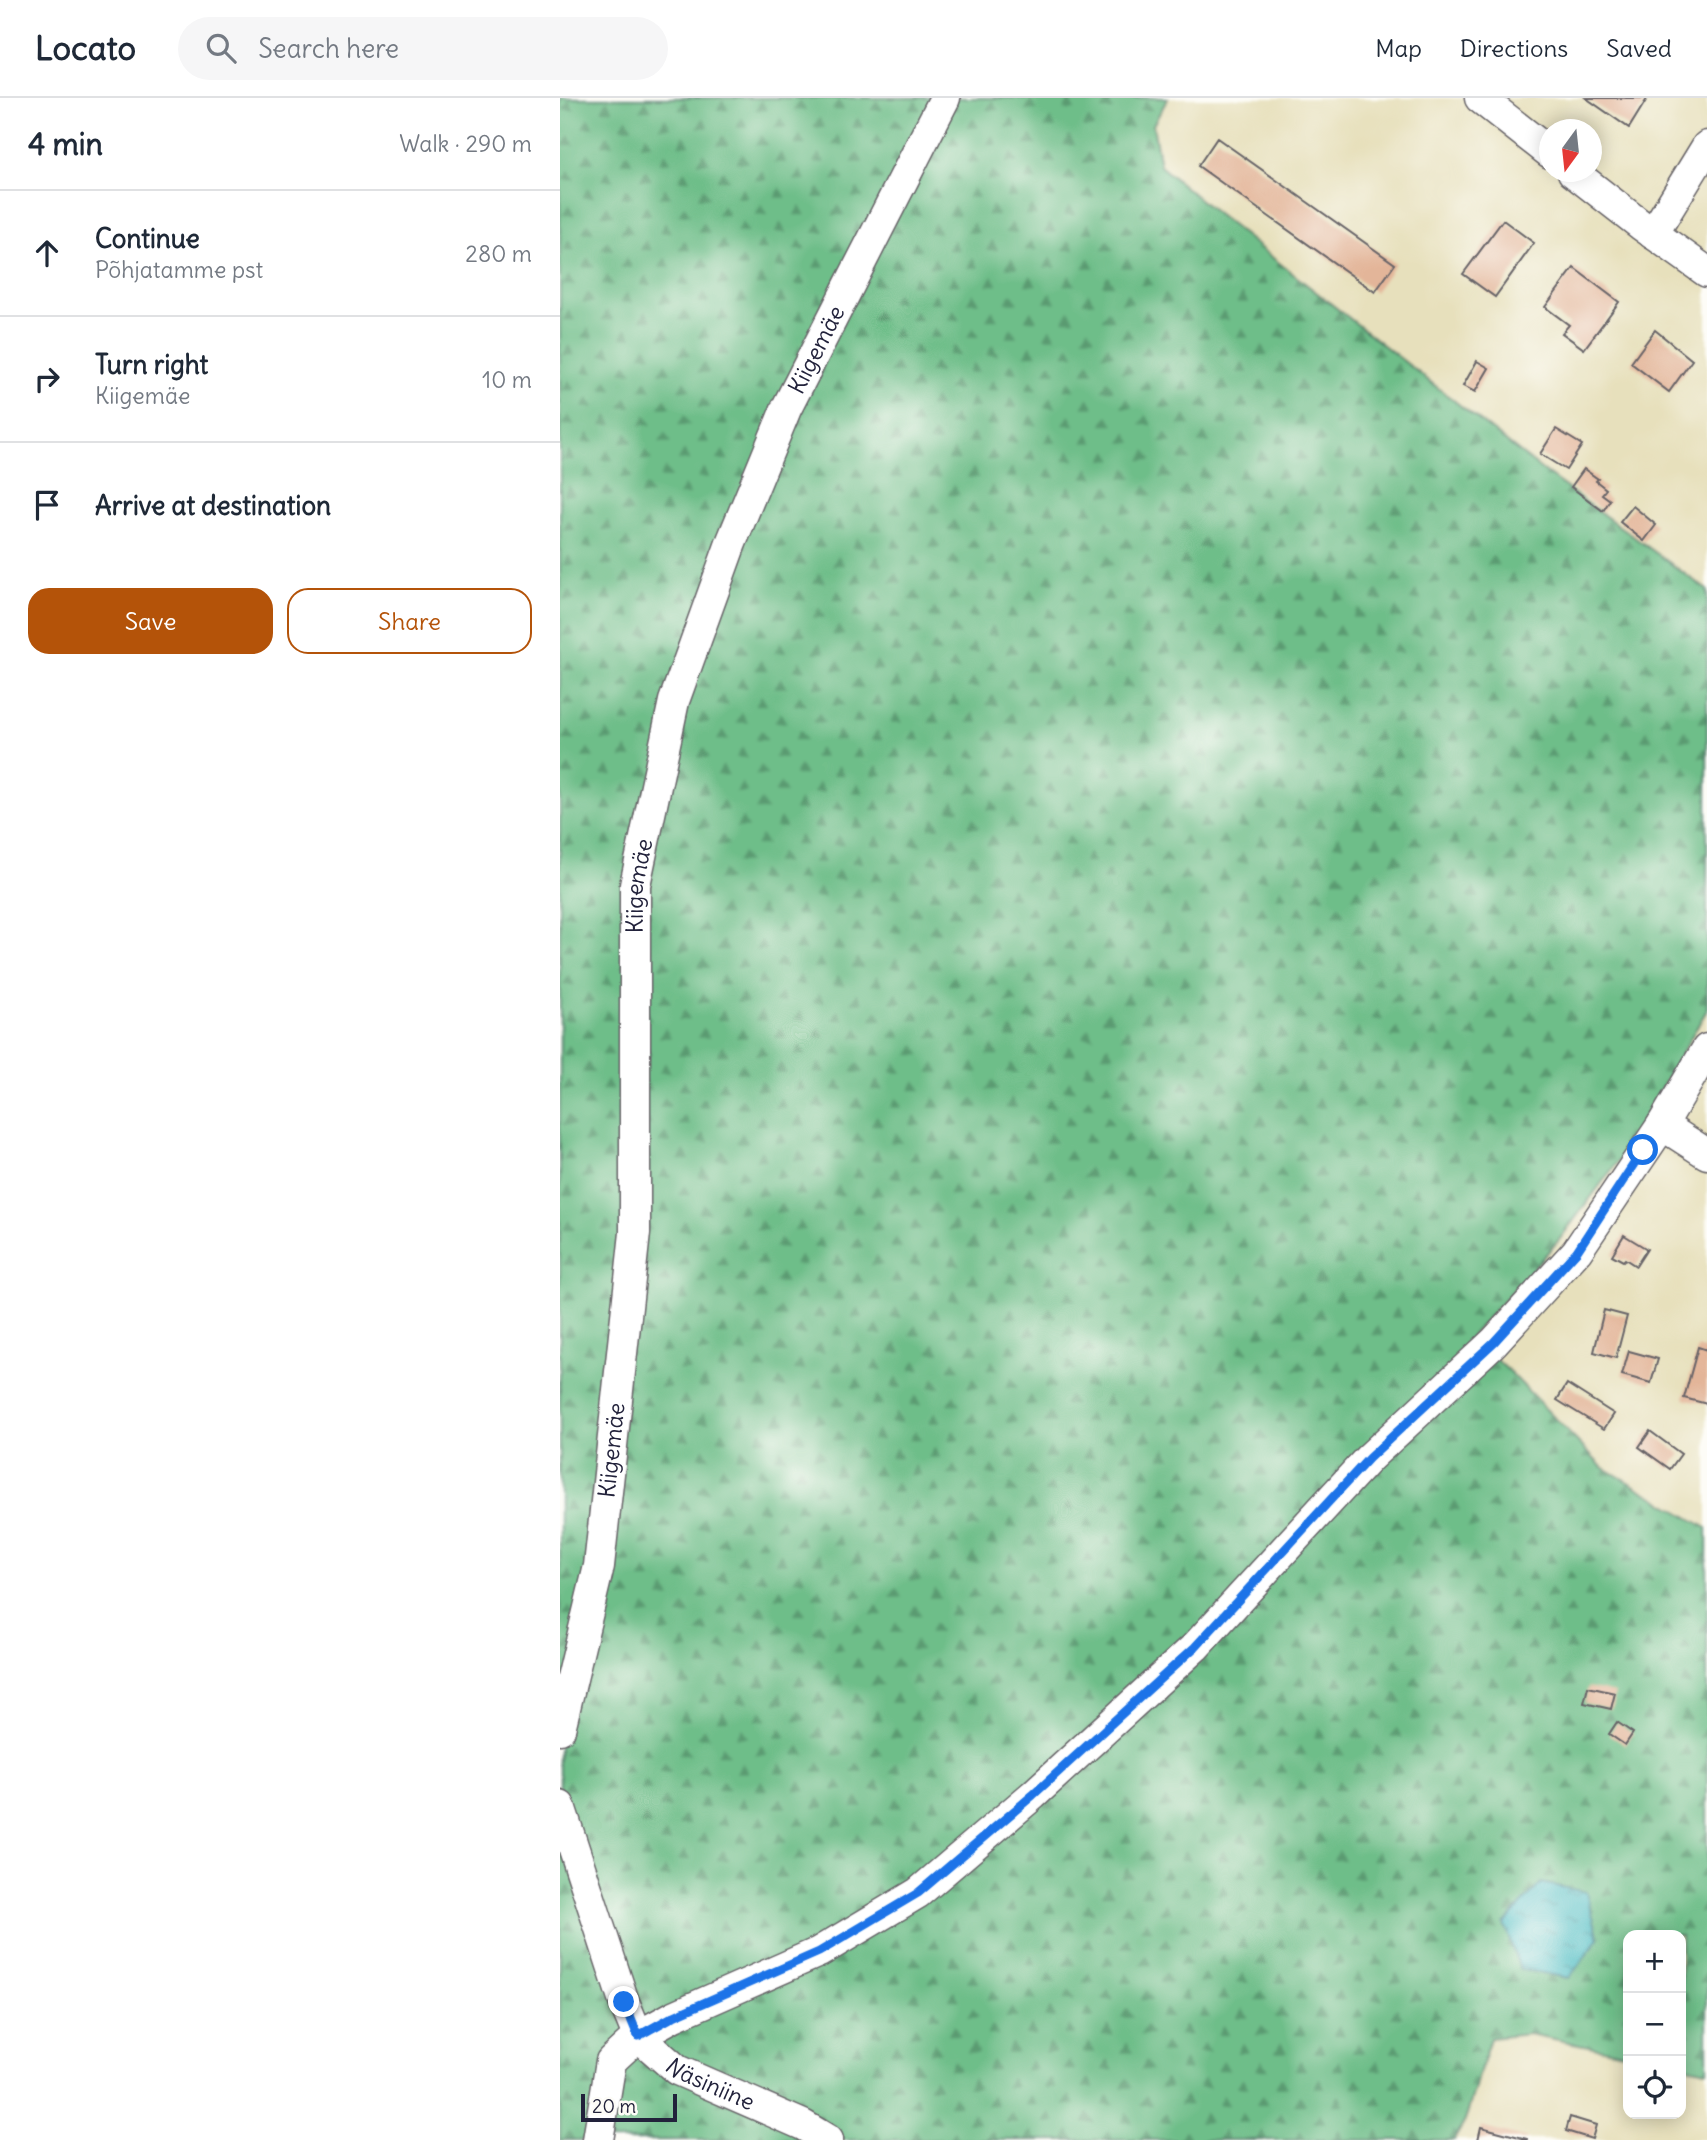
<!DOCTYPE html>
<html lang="en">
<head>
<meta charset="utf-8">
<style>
	body { margin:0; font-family:Delius,sans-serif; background:#f6f6f7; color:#1f2937 }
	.controls { position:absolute; right:21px; bottom:21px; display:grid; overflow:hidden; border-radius:14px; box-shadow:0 4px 18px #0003 }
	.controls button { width:63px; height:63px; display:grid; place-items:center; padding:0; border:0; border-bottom:2px solid #e0e1e3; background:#fff; color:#1f2937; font:35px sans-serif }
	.compass { position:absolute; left:979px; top:21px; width:63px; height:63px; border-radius:50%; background:#fff; box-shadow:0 4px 18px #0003; rotate:195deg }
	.scale { position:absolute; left:21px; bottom:18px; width:96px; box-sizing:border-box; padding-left:7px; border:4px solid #22223b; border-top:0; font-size:19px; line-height:24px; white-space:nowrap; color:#22223b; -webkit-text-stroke:5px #fdfcf7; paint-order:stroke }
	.stop { position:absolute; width:21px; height:21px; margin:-16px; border:5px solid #1a73e8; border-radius:50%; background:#fff }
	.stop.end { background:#1a73e8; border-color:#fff; box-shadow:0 2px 7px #0008 }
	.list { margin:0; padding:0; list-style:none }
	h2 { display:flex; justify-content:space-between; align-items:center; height:91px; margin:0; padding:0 28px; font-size:30px }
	h2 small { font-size:23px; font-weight:400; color:#747a83 }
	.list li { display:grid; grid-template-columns:46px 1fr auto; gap:21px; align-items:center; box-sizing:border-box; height:126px; padding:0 28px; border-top:2px solid #e0e1e3 }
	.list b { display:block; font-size:26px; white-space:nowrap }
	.list p { margin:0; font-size:23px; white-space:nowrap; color:#747a83 }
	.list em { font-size:23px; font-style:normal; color:#747a83 }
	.actions { display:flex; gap:14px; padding:21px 28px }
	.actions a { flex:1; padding:16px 0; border:2px solid #b45309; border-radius:21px; text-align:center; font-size:24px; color:#b45309 }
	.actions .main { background:#b45309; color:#fff }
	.icon { flex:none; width:38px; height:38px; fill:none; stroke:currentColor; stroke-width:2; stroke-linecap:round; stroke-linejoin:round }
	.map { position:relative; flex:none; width:1147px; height:2042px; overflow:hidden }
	header { display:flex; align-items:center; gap:42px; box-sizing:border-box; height:98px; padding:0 35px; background:#fff; border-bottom:2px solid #e0e1e3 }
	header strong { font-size:33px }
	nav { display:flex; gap:38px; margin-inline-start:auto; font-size:24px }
	.search { width:490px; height:63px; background:#f6f6f7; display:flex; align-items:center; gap:18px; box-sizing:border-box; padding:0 24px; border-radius:38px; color:#747a83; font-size:26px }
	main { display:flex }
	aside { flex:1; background:#fff }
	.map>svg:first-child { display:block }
	.forest { fill:url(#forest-firs); stroke:#487062; stroke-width:2; fill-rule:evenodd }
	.water { fill:url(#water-ripples); stroke:#387080; stroke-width:2 }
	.building { fill:#e3b599 }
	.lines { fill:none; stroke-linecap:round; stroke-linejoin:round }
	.street-casing { stroke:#676468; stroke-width:33 }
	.street { stroke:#fff; stroke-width:30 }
	.route { stroke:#1a73e8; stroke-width:9 }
	.labels { text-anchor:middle; stroke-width:7; stroke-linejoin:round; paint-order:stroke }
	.street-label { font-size:23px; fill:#22223b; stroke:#fdfcf7 }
</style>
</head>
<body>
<header>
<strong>Locato</strong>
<div class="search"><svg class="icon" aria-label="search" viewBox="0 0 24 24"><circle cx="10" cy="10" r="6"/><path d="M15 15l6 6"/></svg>Search here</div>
<nav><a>Map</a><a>Directions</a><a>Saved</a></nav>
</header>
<main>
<aside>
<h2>4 min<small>Walk · 290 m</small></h2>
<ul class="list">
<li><svg class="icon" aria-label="ahead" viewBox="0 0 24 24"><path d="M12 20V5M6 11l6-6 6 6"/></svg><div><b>Continue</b><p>Põhjatamme pst</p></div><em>280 m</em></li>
<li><svg class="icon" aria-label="right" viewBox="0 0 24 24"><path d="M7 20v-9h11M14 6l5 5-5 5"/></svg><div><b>Turn right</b><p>Kiigemäe</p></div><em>10 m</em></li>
<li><svg class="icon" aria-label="arrive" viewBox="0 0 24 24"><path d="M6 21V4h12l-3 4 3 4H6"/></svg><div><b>Arrive at destination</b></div></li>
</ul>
<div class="actions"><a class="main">Save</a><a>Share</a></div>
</aside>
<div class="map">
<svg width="1147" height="2042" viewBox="0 0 1147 2042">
	<defs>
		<pattern id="forest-firs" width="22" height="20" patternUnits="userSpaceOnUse" patternTransform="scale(1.75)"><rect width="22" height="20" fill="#6ebe89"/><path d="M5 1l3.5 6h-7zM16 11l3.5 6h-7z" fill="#5a9a71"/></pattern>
		<pattern id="water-ripples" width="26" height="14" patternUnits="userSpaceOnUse" patternTransform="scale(1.75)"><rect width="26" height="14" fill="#4ebdc4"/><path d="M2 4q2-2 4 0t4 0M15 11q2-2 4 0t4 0" fill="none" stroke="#4099a0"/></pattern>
	</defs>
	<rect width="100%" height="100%" fill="#fdfcf7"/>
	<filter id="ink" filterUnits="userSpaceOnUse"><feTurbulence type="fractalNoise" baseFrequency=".0143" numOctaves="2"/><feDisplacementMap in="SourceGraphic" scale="14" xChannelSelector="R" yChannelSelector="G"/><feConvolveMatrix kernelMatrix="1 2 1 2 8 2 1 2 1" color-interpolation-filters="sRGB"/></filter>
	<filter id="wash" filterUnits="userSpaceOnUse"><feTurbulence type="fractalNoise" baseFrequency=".00686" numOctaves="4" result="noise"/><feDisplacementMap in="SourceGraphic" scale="28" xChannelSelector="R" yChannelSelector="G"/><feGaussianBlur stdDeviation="1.57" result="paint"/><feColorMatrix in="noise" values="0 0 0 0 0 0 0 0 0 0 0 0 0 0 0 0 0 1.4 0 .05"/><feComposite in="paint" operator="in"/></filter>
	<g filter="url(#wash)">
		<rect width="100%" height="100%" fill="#e7e0bc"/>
		<path class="forest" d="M0,0H608L593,27L600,68L657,116L986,375L1147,492V912L1059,1062L999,1142L910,1239L949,1273L1041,1368L1147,1430V1972L1121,1967V1837H1068V1956L969,1936L930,1940L905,2023L894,2042H0ZM1039,1839L1008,1880L960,1871Z"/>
		<path class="water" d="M981,1785L1026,1794L1039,1840L1009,1880L960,1871L944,1826Z"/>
		<g id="blocks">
			<path class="building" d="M1026,0H1086L1087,1L1069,30Z
				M657,40L835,166L815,194L638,68Z
				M943,122L974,145L935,199L903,176Z
				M1014,170L1059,204L1024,251L1002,235L1009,227L985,209Z
				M1095,232L1132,262L1109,294L1071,265Z
				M917,263L929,270L915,294L903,288Z
				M996,331L1022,347L1006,372L980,356Z
				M1024,371L1038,381L1036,383L1046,391L1042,396L1050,402L1043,413L1011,389Z
				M1073,408L1096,427L1084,443L1060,424Z
				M1064,1137L1087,1151L1076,1168L1065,1161L1063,1163L1052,1157Z
				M1044,1212L1067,1218L1056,1260L1034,1254Z
				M1138,1249L1147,1252V1306L1124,1300Z
				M1069,1253L1098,1261L1091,1285L1062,1277Z
				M1007,1286L1054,1316L1044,1331L997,1302Z
				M1090,1333L1121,1356L1110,1371L1079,1349Z
				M1028,1589L1055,1595L1051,1611L1024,1605Z
				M1057,1624L1073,1635L1065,1647L1049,1636Z
				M1010,2019L1036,2027L1032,2041L1006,2033Z
				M921,2029L967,2041V2042H918Z"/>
		</g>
	</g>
	<g filter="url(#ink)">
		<use href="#blocks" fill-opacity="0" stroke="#676468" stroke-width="2"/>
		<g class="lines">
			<g class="street-casing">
				<g id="street">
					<path d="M920,0L990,55"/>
					<path d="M1013,74L1081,127L1147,174"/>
					<path d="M1093,136L1147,48"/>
					<path d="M1102,1027L1147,1056"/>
					<path id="s1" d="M0,1631L39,1468L75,1135V787L114,603L171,445L226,311L385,0"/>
					<path id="s2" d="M0,1708L64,1904L78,1938L117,1972L243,2027L268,2042"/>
					<path d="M38,2042L51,1963L78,1938L114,1918L259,1854L358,1795L473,1697L635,1549L809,1360L934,1244L1017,1153L1102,1027L1147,951"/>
				</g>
			</g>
			<use href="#street" class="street"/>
		</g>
	</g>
	<g class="lines" filter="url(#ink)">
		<path class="route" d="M64,1904L78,1938L114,1918L259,1854L358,1795L473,1697L635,1549L809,1360L934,1244L1017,1153L1083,1052"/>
	</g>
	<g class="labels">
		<g class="street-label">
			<text dy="8" stroke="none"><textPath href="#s1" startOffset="1418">Kiigemäe</textPath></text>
			<text dy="8" stroke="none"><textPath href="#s1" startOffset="850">Kiigemäe</textPath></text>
			<text dy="8" stroke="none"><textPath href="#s1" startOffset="284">Kiigemäe</textPath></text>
			<text dy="8" stroke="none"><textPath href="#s2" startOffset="331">Näsiniine</textPath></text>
		</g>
	</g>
</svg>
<div class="controls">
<button>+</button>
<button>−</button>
<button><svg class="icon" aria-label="locate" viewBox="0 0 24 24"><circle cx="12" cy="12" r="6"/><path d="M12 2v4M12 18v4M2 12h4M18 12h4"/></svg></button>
</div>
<svg class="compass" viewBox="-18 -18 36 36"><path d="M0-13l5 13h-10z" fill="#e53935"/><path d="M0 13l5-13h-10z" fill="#747a83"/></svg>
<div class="scale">20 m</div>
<div class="stop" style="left:1083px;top:1052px"></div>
<div class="stop end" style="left:64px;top:1904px"></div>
</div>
</main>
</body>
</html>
